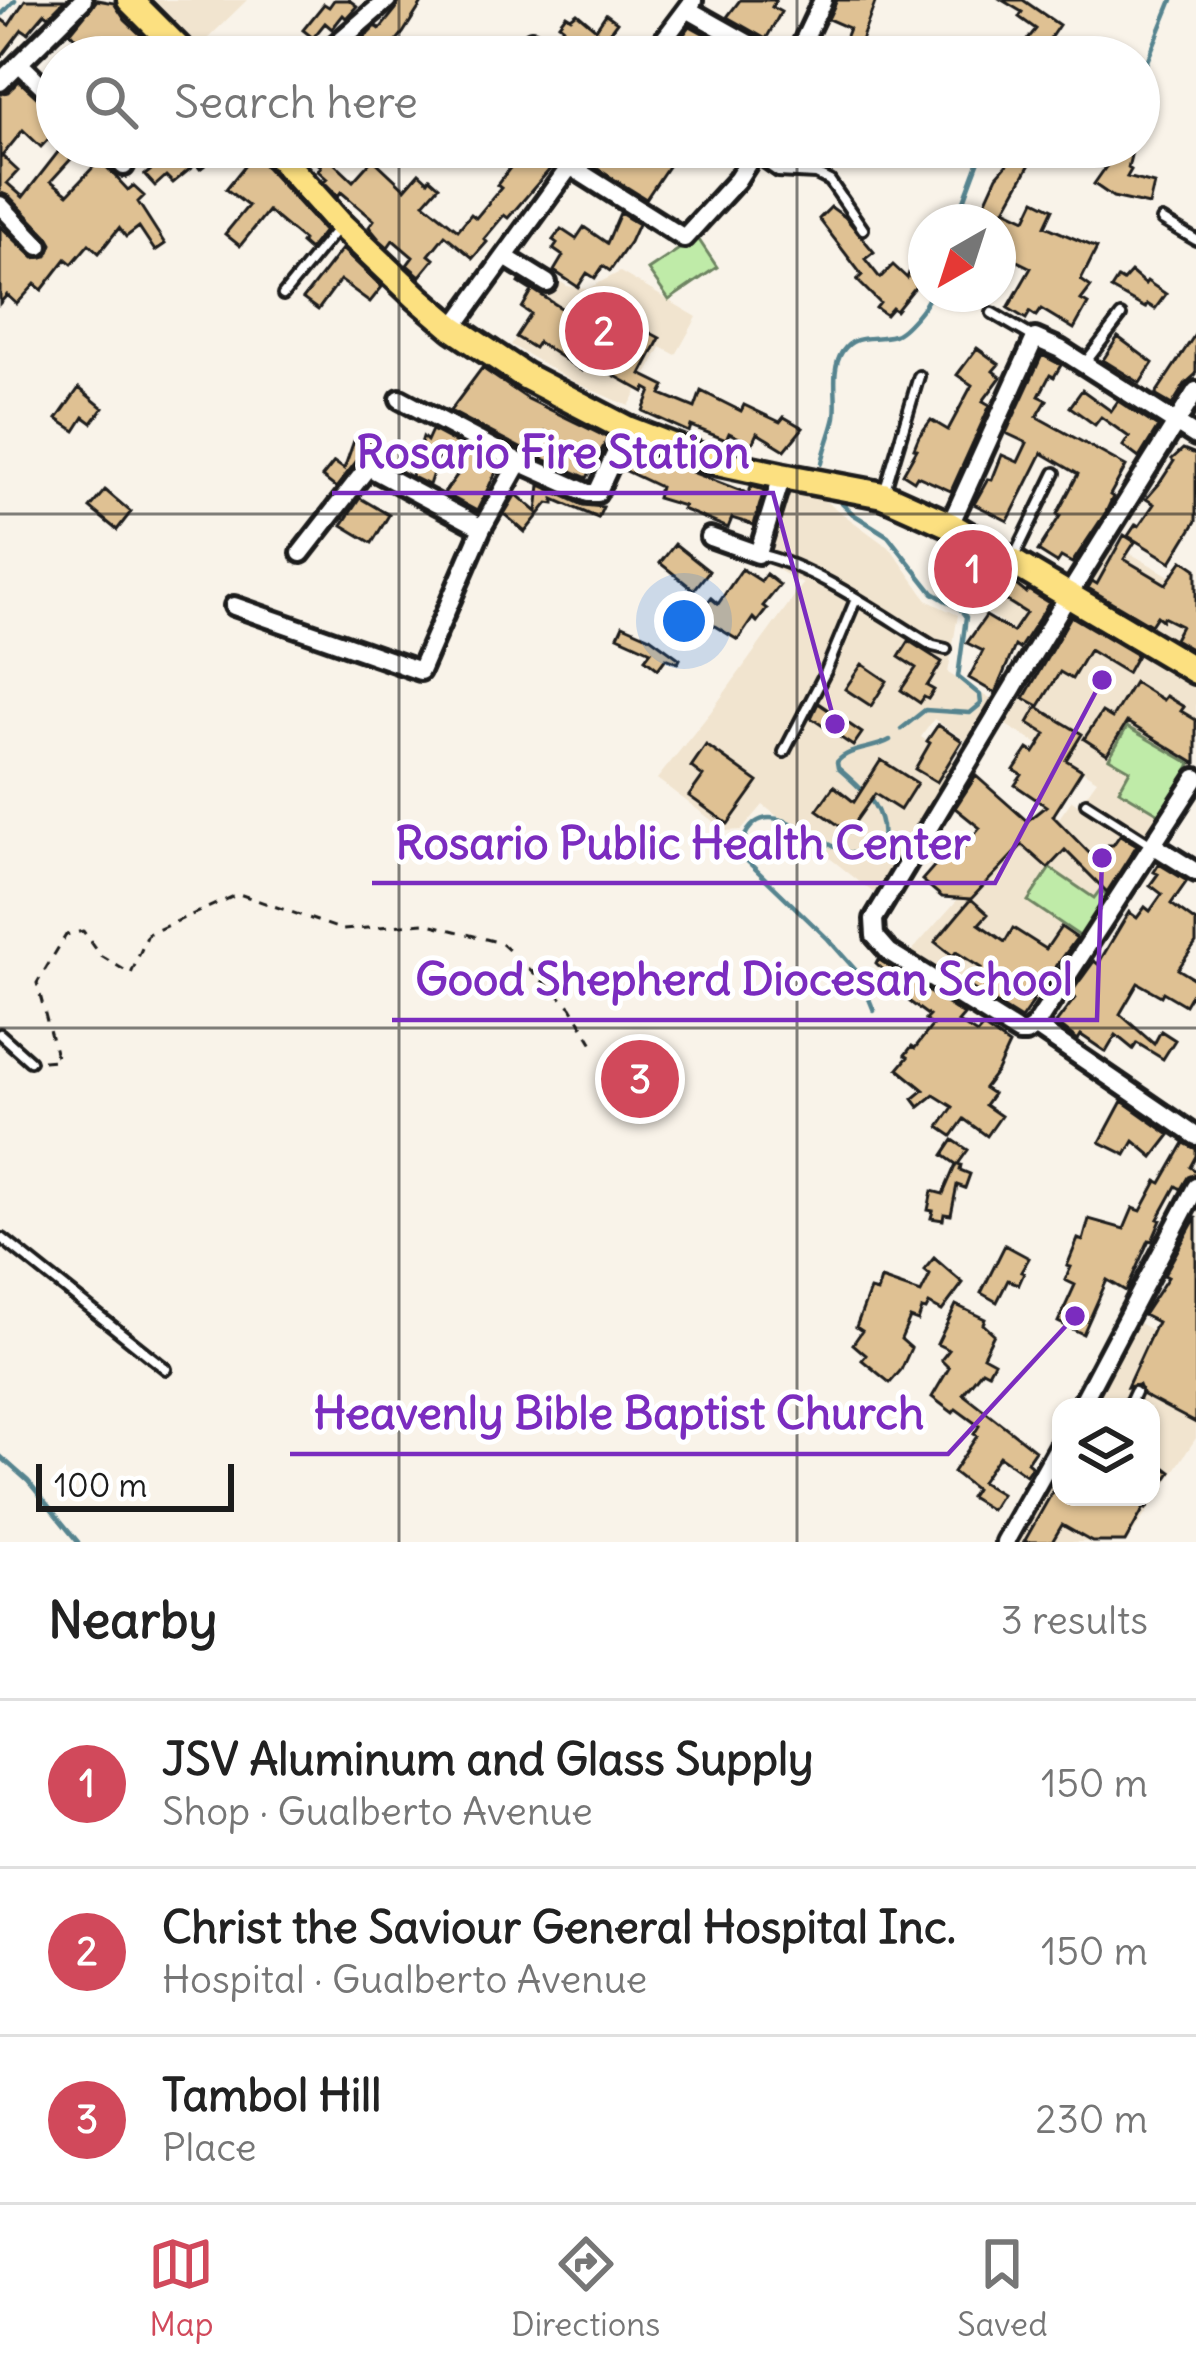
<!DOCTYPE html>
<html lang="en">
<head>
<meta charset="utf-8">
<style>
	body { margin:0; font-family:Delius,sans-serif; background:#f2f2f2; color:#222 }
	.controls { position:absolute; right:36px; bottom:36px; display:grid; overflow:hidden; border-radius:24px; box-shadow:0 3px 9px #0004 }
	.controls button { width:108px; height:108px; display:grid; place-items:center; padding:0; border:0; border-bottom:3px solid #e0e0e0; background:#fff; color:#222; font:60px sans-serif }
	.compass { position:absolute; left:908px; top:204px; width:108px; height:108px; border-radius:50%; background:#fff; box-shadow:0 3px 9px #0004; rotate:219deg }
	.scale { position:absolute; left:36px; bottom:30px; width:198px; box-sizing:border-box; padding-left:12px; border:6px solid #1c1c1c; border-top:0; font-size:33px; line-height:42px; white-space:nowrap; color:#1c1c1c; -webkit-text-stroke:9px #fff; paint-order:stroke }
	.you { position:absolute; left:684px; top:621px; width:42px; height:42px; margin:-30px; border:9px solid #fff; border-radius:50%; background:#1a73e8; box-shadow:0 0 0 18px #1a73e833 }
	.badge { display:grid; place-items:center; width:78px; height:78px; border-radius:50%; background:#d1495b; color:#fff; font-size:39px; font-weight:700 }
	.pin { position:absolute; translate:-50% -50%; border:6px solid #fff; box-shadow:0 3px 12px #0006 }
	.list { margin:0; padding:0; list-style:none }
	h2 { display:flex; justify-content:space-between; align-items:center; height:156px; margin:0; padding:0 48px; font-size:51px }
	h2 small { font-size:39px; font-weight:400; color:#767676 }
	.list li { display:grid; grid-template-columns:78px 1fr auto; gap:36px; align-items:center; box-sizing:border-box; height:168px; padding:0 48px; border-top:3px solid #e0e0e0 }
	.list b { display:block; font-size:45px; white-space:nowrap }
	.list p { margin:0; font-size:39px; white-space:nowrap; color:#767676 }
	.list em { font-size:39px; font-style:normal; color:#767676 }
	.icon { flex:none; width:66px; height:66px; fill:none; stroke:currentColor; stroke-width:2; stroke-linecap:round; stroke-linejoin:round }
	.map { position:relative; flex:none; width:1196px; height:1542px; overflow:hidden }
	.search { position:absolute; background:#fff; box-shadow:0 3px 9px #0004; left:36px; right:36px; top:36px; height:132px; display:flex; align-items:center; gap:30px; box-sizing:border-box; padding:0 42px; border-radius:66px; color:#767676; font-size:45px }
	.sheet { height:660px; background:#fff }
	nav { display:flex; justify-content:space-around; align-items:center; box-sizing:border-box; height:168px; border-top:3px solid #e0e0e0; background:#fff; font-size:33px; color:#767676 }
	nav a { display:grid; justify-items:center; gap:6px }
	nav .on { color:#d1495b }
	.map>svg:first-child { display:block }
	.built { fill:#f1e4cf }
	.green { fill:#bfeba8; stroke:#6e8462; stroke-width:3 }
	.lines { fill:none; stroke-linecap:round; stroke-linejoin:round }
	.stream { stroke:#56848f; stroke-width:4.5 }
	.building { fill:#dfc193; stroke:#1c1c1c; stroke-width:3 }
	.service-casing { stroke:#1c1c1c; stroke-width:16 }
	.minor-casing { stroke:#1c1c1c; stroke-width:26 }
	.primary-casing { stroke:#1c1c1c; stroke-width:33 }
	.path { stroke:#1c1c1c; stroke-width:3; stroke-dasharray:9 9; stroke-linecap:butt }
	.service { stroke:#fff; stroke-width:8 }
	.minor { stroke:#fff; stroke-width:16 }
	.primary { stroke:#fce080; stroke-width:24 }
	.grid { fill:none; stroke:#1c1c1c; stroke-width:3; stroke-opacity:0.55 }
	.leader { fill:none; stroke:#7b2cbf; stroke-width:4.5 }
	.callout-dot { fill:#7b2cbf; stroke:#fff; stroke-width:4.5 }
	.callout-label { font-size:45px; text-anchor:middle; font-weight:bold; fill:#7b2cbf; stroke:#fff; stroke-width:10; stroke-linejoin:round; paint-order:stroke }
</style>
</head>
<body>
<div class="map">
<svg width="1196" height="1542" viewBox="0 0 1196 1542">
	<rect width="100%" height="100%" fill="#f9f3e9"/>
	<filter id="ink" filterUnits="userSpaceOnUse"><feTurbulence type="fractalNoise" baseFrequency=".00833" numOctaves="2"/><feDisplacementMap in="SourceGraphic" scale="24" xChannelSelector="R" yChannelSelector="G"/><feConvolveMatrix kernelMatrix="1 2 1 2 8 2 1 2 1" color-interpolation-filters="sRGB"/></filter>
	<g filter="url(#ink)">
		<path class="built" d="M154,0H247L199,47Z
			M620,272L697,317L676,355L661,347L629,406L578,384L511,345L553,277L567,286L587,289Z
			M778,482L813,492L892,550L928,601L958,615L948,673L995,702L969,743L934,719L921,737L959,762L875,894L763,805L742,830L726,831L657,779L710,713L803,584L752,555Z
			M1112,543L1196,591V657L1084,590Z
			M968,549L1060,602L1034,643L984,611L943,594Z
			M1061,630L1094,648L1106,630L1196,683V767L1161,817L1031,1018L1027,1023L1020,1024L910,953L1042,805L1059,818L1072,800L1079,805L1097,780L1006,725Z
			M1137,1322L1196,1354V1438L1127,1542H1016L1061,1460V1497H1151V1407H1090Z"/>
		<path class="green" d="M697,237L717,267L669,300L648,270Z
			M1127,727L1191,764L1161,815L1119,790L1130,770L1109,758Z
			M1050,868L1094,898L1100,890L1113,899L1104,912L1099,909L1081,937L1028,901Z"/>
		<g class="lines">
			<path class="stream" d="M0,16L15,0
				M1139,81L1172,0
				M956,222L984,147
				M822,463C825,447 832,432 835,417C838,396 830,371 842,352C855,332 874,341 894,335C904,332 928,304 930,294
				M835,497L853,514L888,536L933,593L960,609L966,617L958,677L980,695L981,704L970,713L925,710L901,729
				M874,1011L859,974L828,939L744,858C742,843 743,833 755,823C778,804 819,843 844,851C858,856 868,853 881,847C889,810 864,791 838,768L837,762C850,747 873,750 890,740
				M0,1456L28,1481L78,1542"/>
		</g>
		<path class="building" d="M25,0H65L49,16L45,13L28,33L22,29L0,58V18L9,25Z
			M97,0L114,3L125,20L164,57H99L70,33Z
			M334,0H349L357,6L346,18L343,15L332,29L325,23L313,38L303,30L324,4L329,7Z
			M400,0H424L403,33L383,57H340L347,51L349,53L376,26L380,29L396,9Z
			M740,0H776L772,7L781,12L766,39L727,17Z
			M837,0H876L855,57L839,54L849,28L828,19Z
			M1002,0H1023L1059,25L1038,56L1030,50L1033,45L1027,40L1036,29L1019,17L1022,12Z
			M577,13L596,29L606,14L617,22L609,33L638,57H603L592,48L587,55L559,32L563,27L559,24L566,15L571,18Z
			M690,26L730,48L723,57H667Z
			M19,81L57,116V130L41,147L23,130L2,156L18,171L7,183L23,197L62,147H82L51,181L68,194L100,160L128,190L133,186L144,196L138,202L165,244L155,251L139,227L126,237L119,228L99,253L89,244L72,264L66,259L42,290L35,284L17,304L7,295L0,303V226L34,258L47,256L52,244L48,237L9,196L0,193V94L8,92Z
			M195,147H213L219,154L200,169L196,164L173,183L166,176L155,186L145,175L174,151L181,159Z
			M298,147H317L353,181L373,159L405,189L419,173L428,181L430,178L439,186L424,203L458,230L471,214L476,218L501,188L497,185L525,148L551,168L508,218L504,215L484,239L487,242L473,258L445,235L429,255L434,259L420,276L407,265L413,257L393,240L388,247L379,239L369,227L374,220L341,192L338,196L324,182L327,179L318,171L321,166Z
			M599,147H609L620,156L622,153L633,159L640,147H681L646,199L588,163Z
			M1120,147H1133L1128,168L1131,170L1127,177L1154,184L1149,205L1113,197L1094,184Z
			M1021,148L1031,154L1027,163L1030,164L1005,209L1026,219L1035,200L1053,209L1045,226L1097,248L1081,280L1091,287L1081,300L1088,304L1074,329L1041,309L1036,316L1030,312L1026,319L1008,308L1031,268L1013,259L998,288V245L1006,229L998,226V222L977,220L997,176Z
			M254,154L324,231L309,250L301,243L303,240L268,211L240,246L225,234L248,206L226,189Z
			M831,207L845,217L874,252L865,259L880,278L893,265L907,278L909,273L921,280L896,311L892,308L886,315L876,308L880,303L857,280L862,275L819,219Z
			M620,213L638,224L630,242L610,271L603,266L595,278L587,273L578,287L554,271L563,256L553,249L557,243L553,240L561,229L576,239L584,227L607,243Z
			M342,249L382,287L370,302L340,280L318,310L303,299Z
			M1131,272L1145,284L1147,281L1166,294L1155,309L1147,304L1145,308L1111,289L1118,278L1123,281Z
			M520,281L605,337L617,315L660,338L641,374L665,386L661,394L695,408L701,391L741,411L744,405L780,422L784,417L803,428L785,450L757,433L752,444L729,433L726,440L691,426L689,432L643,411L651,391L646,388L644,392L588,361L582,371L538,342L534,348L516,337L531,314L522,308L532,291L519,283Z
			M1196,333V374L1185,384L1172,405L1155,395Z
			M1118,337L1153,363L1140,383L1103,360Z
			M977,348L999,364L993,371L1001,377L983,401L990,405L951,491L917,476L914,481L903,474L917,449L914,448L919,436L931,420L948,430L972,385L957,375Z
			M1042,355L1061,365L1054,377L1050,375L1039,396L1047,400L1037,417L1126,466L1110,495L1113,497L1106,512L1072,563L1061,557L1057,563L1038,551L1060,516L1057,514L1078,474L1042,453L1008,521L974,504L988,479L992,480L1002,455L1018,462L1027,443L1006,433Z
			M482,368L528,399L608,438L587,478L543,459L546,431L532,454L450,411Z
			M79,388L103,408L92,423L84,417L75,431L57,419Z
			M1082,390L1111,411L1118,401L1158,427L1139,458L1123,446L1129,437L1101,417L1095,425L1070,407Z
			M432,430L499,466L477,511L444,493L463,467L439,455L429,485L411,476L423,437L427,441Z
			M356,435L377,443L373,455H364L359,458L336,488L322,477L334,462L344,469Z
			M632,449L749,494L751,486L764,490L754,525L732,518L728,528L682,509L684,506L657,498L660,487L622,469Z
			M1183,449L1196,454V521L1171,562L1128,536L1136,524L1139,526L1154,504L1146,499L1159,484L1174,461L1172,459Z
			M540,485L583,505L603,507L598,518L554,499V504L548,503L525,532L504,514L516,494L537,512Z
			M105,490L131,512L117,530L90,508Z
			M360,498L389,515L372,543L342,525Z
			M1124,535L1135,542L1124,559L1166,584L1183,560L1196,569V640L1191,649L1174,639L1181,626L1163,617L1162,620L1157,616L1151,625L1088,588L1092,581L1097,584Z
			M675,544L709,571L694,590L660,563Z
			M968,555L1011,581L1026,593L1028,590L1049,603L1019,649L1015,646L995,693L969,678L983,651L967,643L986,616L1013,632L1026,613L994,593L988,607L976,602L982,587L957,574Z
			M742,569L761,581L766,574L780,585L763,606L767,609L757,622L753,618L738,640L698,616L711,598L718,604Z
			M1071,616L1137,655L1127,673L1089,650L1072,679L1060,672L1039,706L1024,698Z
			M623,625L650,637L680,659L678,663L666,658L658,669L645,659L651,651L618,636Z
			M909,641L942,662L927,686L934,690L928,699L924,697L920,703L901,690L916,668L899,657Z
			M862,664L887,681L871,706L845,689Z
			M1134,682L1163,700L1166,696L1184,707L1181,711L1196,720V764L1127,722L1107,754L1084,739L1102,712L1112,718Z
			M818,703L862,733L853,746L811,718Z
			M1037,707L1082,734L1066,760L1082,770L1053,816L1098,862L1108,845H1113L1120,835L1137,845L1107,892L1065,850L1048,868L1022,845L971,899L942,897L922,880L957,840L965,846L980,828L955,808L976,776L1027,821L1046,806L1015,785L1022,775L1014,770L1028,749L1034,753L1046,734L1028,723Z
			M938,725L962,741L937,782L915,769L930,743L927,741Z
			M706,745L758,782L728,824L689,796L703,776L691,767Z
			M881,760L917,783L900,810L875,794L848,832L817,810L834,786L854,802Z
			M1159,864L1187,881L1171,904L1196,922V943L1178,969L1196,980V986L1185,1005L1163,992L1161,996L1138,983L1120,1014L1154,1044L1161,1031L1175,1040L1163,1059L1137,1043L1133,1049L1116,1035L1106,1052L1081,1035L1078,1040L1056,1023L1075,998L1070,995L1081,979L1094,961L1098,964L1129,912L1137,918L1145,907L1150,911L1162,894L1150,885L1158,874L1154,872Z
			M971,899L988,914L979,924L1005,942L1013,928L1046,949L1061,927L1077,938L1031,1001L1033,1002L1021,1019L968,986L981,968L956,952L953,956L935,942Z
			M878,959L964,1015L958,1022L977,1034L983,1027L1009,1045L997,1071L984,1088L993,1094L985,1105L1001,1116L987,1136L964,1119L952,1136L939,1127L953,1107L934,1095L919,1107L913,1099L924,1090L898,1069L908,1057L905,1055L912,1046L915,1048L932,1026L925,1020L929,1016L899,994L903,989L876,963Z
			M1122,1101L1170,1135L1153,1157L1134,1141L1126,1155L1100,1142Z
			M953,1140L968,1150L958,1164L961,1165L960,1170L970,1174L965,1188L957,1185L951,1215L944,1214L943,1220L931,1218L933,1211L928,1210L932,1191L943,1194L956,1164L943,1155Z
			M1184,1143L1196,1149V1156L1190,1167L1196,1171V1174L1188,1177L1181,1189L1176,1186L1158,1219L1161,1220L1152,1241L1149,1240L1126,1291L1107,1280L1083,1334L1058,1322L1075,1285L1065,1280L1071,1267L1067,1266L1078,1239L1083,1241L1089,1219L1124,1229L1133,1208L1141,1211L1157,1181L1161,1183Z
			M1196,1217V1423L1143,1395L1139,1385L1127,1387L1157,1322L1143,1315L1168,1277L1164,1275Z
			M1005,1245L1029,1258L1021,1272L1024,1273L1019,1284L1008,1280L997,1302L981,1293Z
			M934,1258L963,1283L942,1311L929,1304L926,1310L922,1309L918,1321L910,1318L901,1339L911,1348L901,1370L890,1383L862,1360L866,1355L853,1344L862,1331L856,1327L870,1290L877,1292L881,1279L921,1293L930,1275L924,1270Z
			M956,1305L985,1319L983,1324L994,1334L983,1356L994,1362L988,1373L982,1370L963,1394L1035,1450L1027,1462L1032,1466L1026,1475L999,1456L981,1482L1001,1494L991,1510L970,1497L975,1489L953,1472L977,1436L974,1434L979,1426L956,1409L953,1413L932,1397L949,1368L941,1360L949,1350L937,1344Z
			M1151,1457L1171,1472L1146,1509L1144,1508L1125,1542H1092L1062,1525L1052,1542H1024L1053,1491L1061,1497H1151Z"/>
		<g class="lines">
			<g class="service-casing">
				<path id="service" d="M755,156L778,172L816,174L830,181L863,229
					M1162,220L1196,240
					M283,295L336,230
					M992,313L1033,337
					M1085,363L1121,316
					M884,493L919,376
					M762,555C817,568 883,616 933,646L946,649
					M1015,555L1055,473
					M784,752L826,671L856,599
					M1086,803L1150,844
					M0,1034L30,1061
					M3,1239L166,1369
					M1128,1407L1135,1392"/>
			</g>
			<g class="minor-casing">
				<path id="minor" d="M687,9L772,57
					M532,41L552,57
					M321,57L387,0
					M651,57L693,1
					M796,57L823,0
					M19,63L57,100
					M0,82L83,0
					M105,147L124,166
					M570,166L684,238L737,180L758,147
					M0,205L39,246
					M505,257L547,283
					M453,328L584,147
					M400,399L519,462L588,493H597L627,429
					M950,525L1035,338L1060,349L1196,436
					M710,537L758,554L782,476
					M301,553L368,467L482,528
					M234,606L420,671L482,528L519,462
					M1153,845L1196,872
					M1035,1026L1026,1033H1019L889,952L875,936L874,919L1068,596L1196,391
					M1035,1026L1196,778
					M1035,1026L1196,1136
					M1080,1407L1196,1187
					M1005,1542L1061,1442"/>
			</g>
			<g class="primary-casing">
				<path id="primary" d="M130,0L187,57
					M271,147L340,224L418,298L453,328L525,376L627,429L708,460L782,476L883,495L950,525L1196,671"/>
			</g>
			<path class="path" d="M43,1061L57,1060L37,983L66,935L83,931L101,956L131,974L148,934L239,894L343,930L425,923L501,943L571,1007L593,1044"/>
			<use href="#service" class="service"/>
			<use href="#minor" class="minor"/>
			<use href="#primary" class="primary"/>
		</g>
	</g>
	<path class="grid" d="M399,0V57M797,0V57M399,147V1542M797,147V1542M0,514H1196M0,1028H1196"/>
	<path class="leader" d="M835 724L773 493H332M1102 680L995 883H372M1102 858L1097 1020H392M1075 1316L948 1454H290"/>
	<g class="callout-dot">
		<circle cx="835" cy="724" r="12"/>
		<circle cx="1102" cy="680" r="12"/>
		<circle cx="1102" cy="858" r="12"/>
		<circle cx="1075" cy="1316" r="12"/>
	</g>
	<g class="callout-label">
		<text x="553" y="468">Rosario Fire Station</text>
		<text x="683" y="859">Rosario Public Health Center</text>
		<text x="744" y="995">Good Shepherd Diocesan School</text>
		<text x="619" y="1429">Heavenly Bible Baptist Church</text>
	</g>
</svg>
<div class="controls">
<button><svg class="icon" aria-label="layers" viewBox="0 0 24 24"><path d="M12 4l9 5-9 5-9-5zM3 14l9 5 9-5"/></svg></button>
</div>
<svg class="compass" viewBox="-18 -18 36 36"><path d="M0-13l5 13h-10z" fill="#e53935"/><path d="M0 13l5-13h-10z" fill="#767676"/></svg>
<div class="scale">100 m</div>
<div class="you"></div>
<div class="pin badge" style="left:973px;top:569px">1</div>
<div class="pin badge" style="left:604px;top:331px">2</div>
<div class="pin badge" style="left:640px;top:1079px">3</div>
<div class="search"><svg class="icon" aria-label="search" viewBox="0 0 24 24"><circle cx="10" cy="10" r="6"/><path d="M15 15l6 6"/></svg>Search here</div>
</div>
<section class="sheet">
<h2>Nearby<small>3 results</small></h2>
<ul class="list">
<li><span class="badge">1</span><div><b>JSV Aluminum and Glass Supply</b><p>Shop · Gualberto Avenue</p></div><em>150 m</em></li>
<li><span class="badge">2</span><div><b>Christ the Saviour General Hospital Inc.</b><p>Hospital · Gualberto Avenue</p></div><em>150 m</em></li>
<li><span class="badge">3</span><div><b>Tambol Hill</b><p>Place</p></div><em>230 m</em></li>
</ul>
</section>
<nav>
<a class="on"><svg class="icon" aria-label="map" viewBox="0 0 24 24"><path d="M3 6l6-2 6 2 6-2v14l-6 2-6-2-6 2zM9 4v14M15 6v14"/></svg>Map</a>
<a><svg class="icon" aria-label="directions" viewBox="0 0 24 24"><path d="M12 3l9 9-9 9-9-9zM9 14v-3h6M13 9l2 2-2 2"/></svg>Directions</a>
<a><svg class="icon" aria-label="saved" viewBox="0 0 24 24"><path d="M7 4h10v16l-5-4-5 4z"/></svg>Saved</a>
</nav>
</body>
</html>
